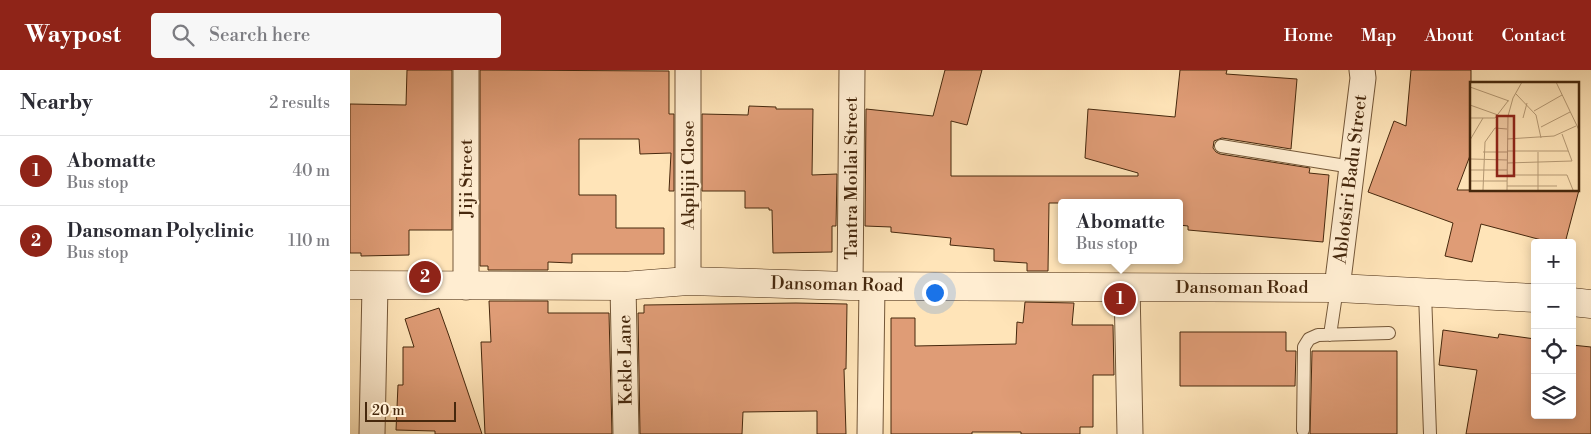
<!DOCTYPE html>
<html lang="en">
<head>
<meta charset="utf-8">
<style>
	body { margin:0; font-family:"Libre Bodoni",serif; background:#f7f7f7; color:#2b2b33 }
	.controls { position:absolute; right:15px; bottom:15px; display:grid; overflow:hidden; border-radius:5px; box-shadow:0 2px 12px #0003 }
	.controls button { width:45px; height:45px; display:grid; place-items:center; padding:0; border:0; border-bottom:1px solid #e1e1e2; background:#fff; color:#2b2b33; font:25px sans-serif }
	.scale { position:absolute; left:15px; bottom:12px; width:91px; box-sizing:border-box; padding-left:5px; border:2px solid #46280d; border-top:0; font-size:14px; line-height:18px; white-space:nowrap; color:#46280d; -webkit-text-stroke:4px #ffedd1; paint-order:stroke }
	.you { position:absolute; left:584px; top:222px; width:18px; height:18px; margin:-12px; border:4px solid #fff; border-radius:50%; background:#1a73e8; box-shadow:0 0 0 8px #1a73e833 }
	.badge { display:grid; place-items:center; width:32px; height:32px; border-radius:50%; background:#8f2418; color:#fff; font-size:16px; font-weight:700 }
	.pin { position:absolute; translate:-50% -50%; border:2px solid #fff; box-shadow:0 1px 5px #0006 }
	.popup { position:absolute; left:708px; top:129px; width:125px; height:65px; box-sizing:border-box; display:grid; place-content:center; border-radius:5px; background:#fff; filter:drop-shadow(0 1px 4px #0005); font-size:16px; white-space:nowrap; color:#7c7c81 }
	.popup b { font-size:19px; color:#2b2b33 }
	.popup::after { content:''; position:absolute; left:50%; top:100%; margin-left:-10px; border:10px solid transparent; border-top-color:#fff }
	.list { margin:0; padding:0; list-style:none }
	h2 { display:flex; justify-content:space-between; align-items:center; height:65px; margin:0; padding:0 20px; font-size:21px }
	h2 small { font-size:16px; font-weight:400; color:#7c7c81 }
	.list li { display:grid; grid-template-columns:32px 1fr auto; gap:15px; align-items:center; box-sizing:border-box; height:70px; padding:0 20px; border-top:1px solid #e1e1e2 }
	.list b { display:block; font-size:19px; white-space:nowrap }
	.list p { margin:0; font-size:16px; white-space:nowrap; color:#7c7c81 }
	.list em { font-size:16px; font-style:normal; color:#7c7c81 }
	.icon { flex:none; width:28px; height:28px; fill:none; stroke:currentColor; stroke-width:2; stroke-linecap:round; stroke-linejoin:round }
	.map { position:relative; flex:none; width:1241px; height:364px; overflow:hidden }
	header { display:flex; align-items:center; gap:30px; box-sizing:border-box; height:70px; padding:0 25px; background:#8f2418; color:#fff }
	header strong { font-size:24px }
	nav { display:flex; gap:28px; margin-inline-start:auto; font-size:18px }
	.search { width:350px; height:45px; background:#f7f7f7; display:flex; align-items:center; gap:12px; box-sizing:border-box; padding:0 18px; border-radius:5px; color:#7c7c81; font-size:19px }
	main { display:flex }
	aside { flex:1; background:#fff }
	.map>svg:first-child { display:block }
	.building { fill:#df9c76; stroke:#46280d }
	.lines { fill:none; stroke-linecap:round; stroke-linejoin:round }
	.lane-casing { stroke:#745738; stroke-width:14 }
	.street-casing { stroke:#745738; stroke-width:27 }
	.secondary-casing { stroke:#46280d; stroke-width:29 }
	.lane { stroke:#ffedd1; stroke-width:12 }
	.street { stroke:#ffedd1; stroke-width:25 }
	.secondary { stroke:#ffedd1; stroke-width:28 }
	.labels { text-anchor:middle; stroke-width:4.5; stroke-linejoin:round; paint-order:stroke }
	.street-label { font-size:18px; fill:#46280d; stroke:#ffedd1 }
	.inset-road { fill:none; stroke:#b59974; stroke-width:1 }
	.view { fill:#8f2418; fill-opacity:0.15; stroke:#8f2418; stroke-width:2.5 }
	.inset-edge { fill:none; stroke:#46280d; stroke-width:2.5 }
</style>
</head>
<body>
<header>
<strong>Waypost</strong>
<div class="search"><svg class="icon" aria-label="search" viewBox="0 0 24 24"><circle cx="10" cy="10" r="6"/><path d="M15 15l6 6"/></svg>Search here</div>
<nav><a>Home</a><a>Map</a><a>About</a><a>Contact</a></nav>
</header>
<main>
<aside>
<h2>Nearby<small>2 results</small></h2>
<ul class="list">
<li><span class="badge">1</span><div><b>Abomatte</b><p>Bus stop</p></div><em>40 m</em></li>
<li><span class="badge">2</span><div><b>Dansoman Polyclinic</b><p>Bus stop</p></div><em>110 m</em></li>
</ul>
</aside>
<div class="map">
<svg width="1241" height="364" viewBox="0 0 1241 364">
	<rect width="100%" height="100%" fill="#ffe4b8"/>
	<filter id="stains"><feTurbulence type="fractalNoise" baseFrequency=".004" numOctaves="4"/><feColorMatrix values="0 0 0 0 .2 0 0 0 0 .09 0 0 0 0 .02 0 0 0 .5 -.17"/></filter>
	<radialGradient id="worn" r=".72"><stop offset=".6" stop-color="#630" stop-opacity="0"/><stop offset="1" stop-color="#630" stop-opacity=".3"/></radialGradient>
	<path class="building" d="M57,0H102V160H59V185L11,186V183H0V34L56,35Z
		M130,0L319,1V44H324V121H319L321,83L290,84L289,69H229V125H266V158H314V184H222V193L198,192V200H138V196H130Z
		M595,0H632L617,55L601,51V106H788V103L735,88L738,39L825,47L830,0H877L876,4L947,9L941,79L872,68L864,71L863,78L866,82L870,84L960,98L959,103L979,105L973,172L838,160V156L829,155V133H699L698,201H677V193L644,191V179L600,175L601,168L541,162V157L515,156L516,39L583,46Z
		M1061,0H1121V83L1107,120H1229L1215,173H1203L1131,154L1122,192L1095,186L1103,153L1018,122L1044,51L1056,56Z
		M399,36L426,37V39H463L462,105L487,104L486,156H482V182L423,183L422,140H419V138H395V121H352V44L398,45Z
		M139,231H198V243H259L262,364H135L131,272H141Z
		M675,232L724,233L722,255H763L764,305H743V357H730V364H671V362H622V364H541V248H565V276L666,274L667,252L673,253Z
		M446,233L497,234L496,299H494L496,364H467V341L393,342L392,364H290L288,243H294V235Z
		M89,238L99,266L132,364H85V361L46,360L48,315H53V277H64L55,249Z
		M1093,260L1148,268L1149,264L1185,269V345H1222V275L1241,277V364H1116L1127,300L1089,295Z
		M830,262H936V281H946L945,316H830Z
		M962,281H1047V364H960Z"/>
	<g class="lines">
		<g class="lane-casing">
			<path id="lane" d="M871,76L1002,97
				M1075,223L1080,364
				M980,265L987,218
				M953,360L954,277L959,269L968,265L1039,263"/>
		</g>
		<g class="street-casing">
			<path id="street" d="M338,211V0
				M273,216L276,364
				M500,216L502,0
				M116,217V0
				M777,217L780,364
				M987,218L1013,8L1012,0
				M22,364L25,216
				M520,364L522,216"/>
		</g>
		<g class="secondary-casing">
			<path id="secondary" d="M0,215L273,216L338,211L500,216L987,218L1185,228
				M1222,232L1241,234"/>
		</g>
		<use href="#lane" class="lane"/>
		<use href="#street" class="street"/>
		<use href="#secondary" class="secondary"/>
	</g>
	<g class="labels">
		<g class="street-label">
			<text transform="translate(338 105) rotate(-90)" y="6">Akplijii Close</text>
			<text transform="translate(116 108) rotate(-90)" y="6">Jiji Street</text>
			<text transform="translate(501 108) rotate(-90)" y="6">Tantra Moilai Street</text>
			<text transform="translate(1000 109) rotate(-83)" y="6">Ablotsiri Badu Street</text>
			<text transform="translate(487 214) rotate(1)" y="6">Dansoman Road</text>
			<text x="892" y="223">Dansoman Road</text>
			<text transform="translate(275 290) rotate(-91)" y="6">Kekle Lane</text>
		</g>
	</g>
	<g transform="translate(1120 12)">
		<rect width="109" height="109" fill="#ffe4b8"/>
		<path class="inset-road" d="M86,0L109,48M0,5L39,19M46,12L66,33L71,56M0,23L28,33M64,29L92,13M0,36H25L38,19M53,36L57,21M71,45L100,30M37,57L84,54L106,44M0,58L13,36M37,69H98M13,70H37M68,70V108M1,77L37,78M37,81L102,79L92,52M0,88H37M37,93H97L103,108M0,99H37M37,104H87M13,108L15,60L25,46L37,47M37,108L38,34L43,16L52,0"/>
		<path class="view" d="M27,34H44V94H27Z"/>
		<rect width="109" height="109" class="inset-edge"/>
	</g>
	<rect width="100%" height="100%" filter="url(#stains)"/>
	<rect width="100%" height="100%" fill="url(#worn)"/>
</svg>
<div class="controls">
<button>+</button>
<button>−</button>
<button><svg class="icon" aria-label="locate" viewBox="0 0 24 24"><circle cx="12" cy="12" r="6"/><path d="M12 2v4M12 18v4M2 12h4M18 12h4"/></svg></button>
<button><svg class="icon" aria-label="layers" viewBox="0 0 24 24"><path d="M12 4l9 5-9 5-9-5zM3 14l9 5 9-5"/></svg></button>
</div>
<div class="scale">20 m</div>
<div class="you"></div>
<div class="pin badge" style="left:770px;top:229px">1</div>
<div class="popup"><b>Abomatte</b>Bus stop</div>
<div class="pin badge" style="left:75px;top:207px">2</div>
</div>
</main>
</body>
</html>
